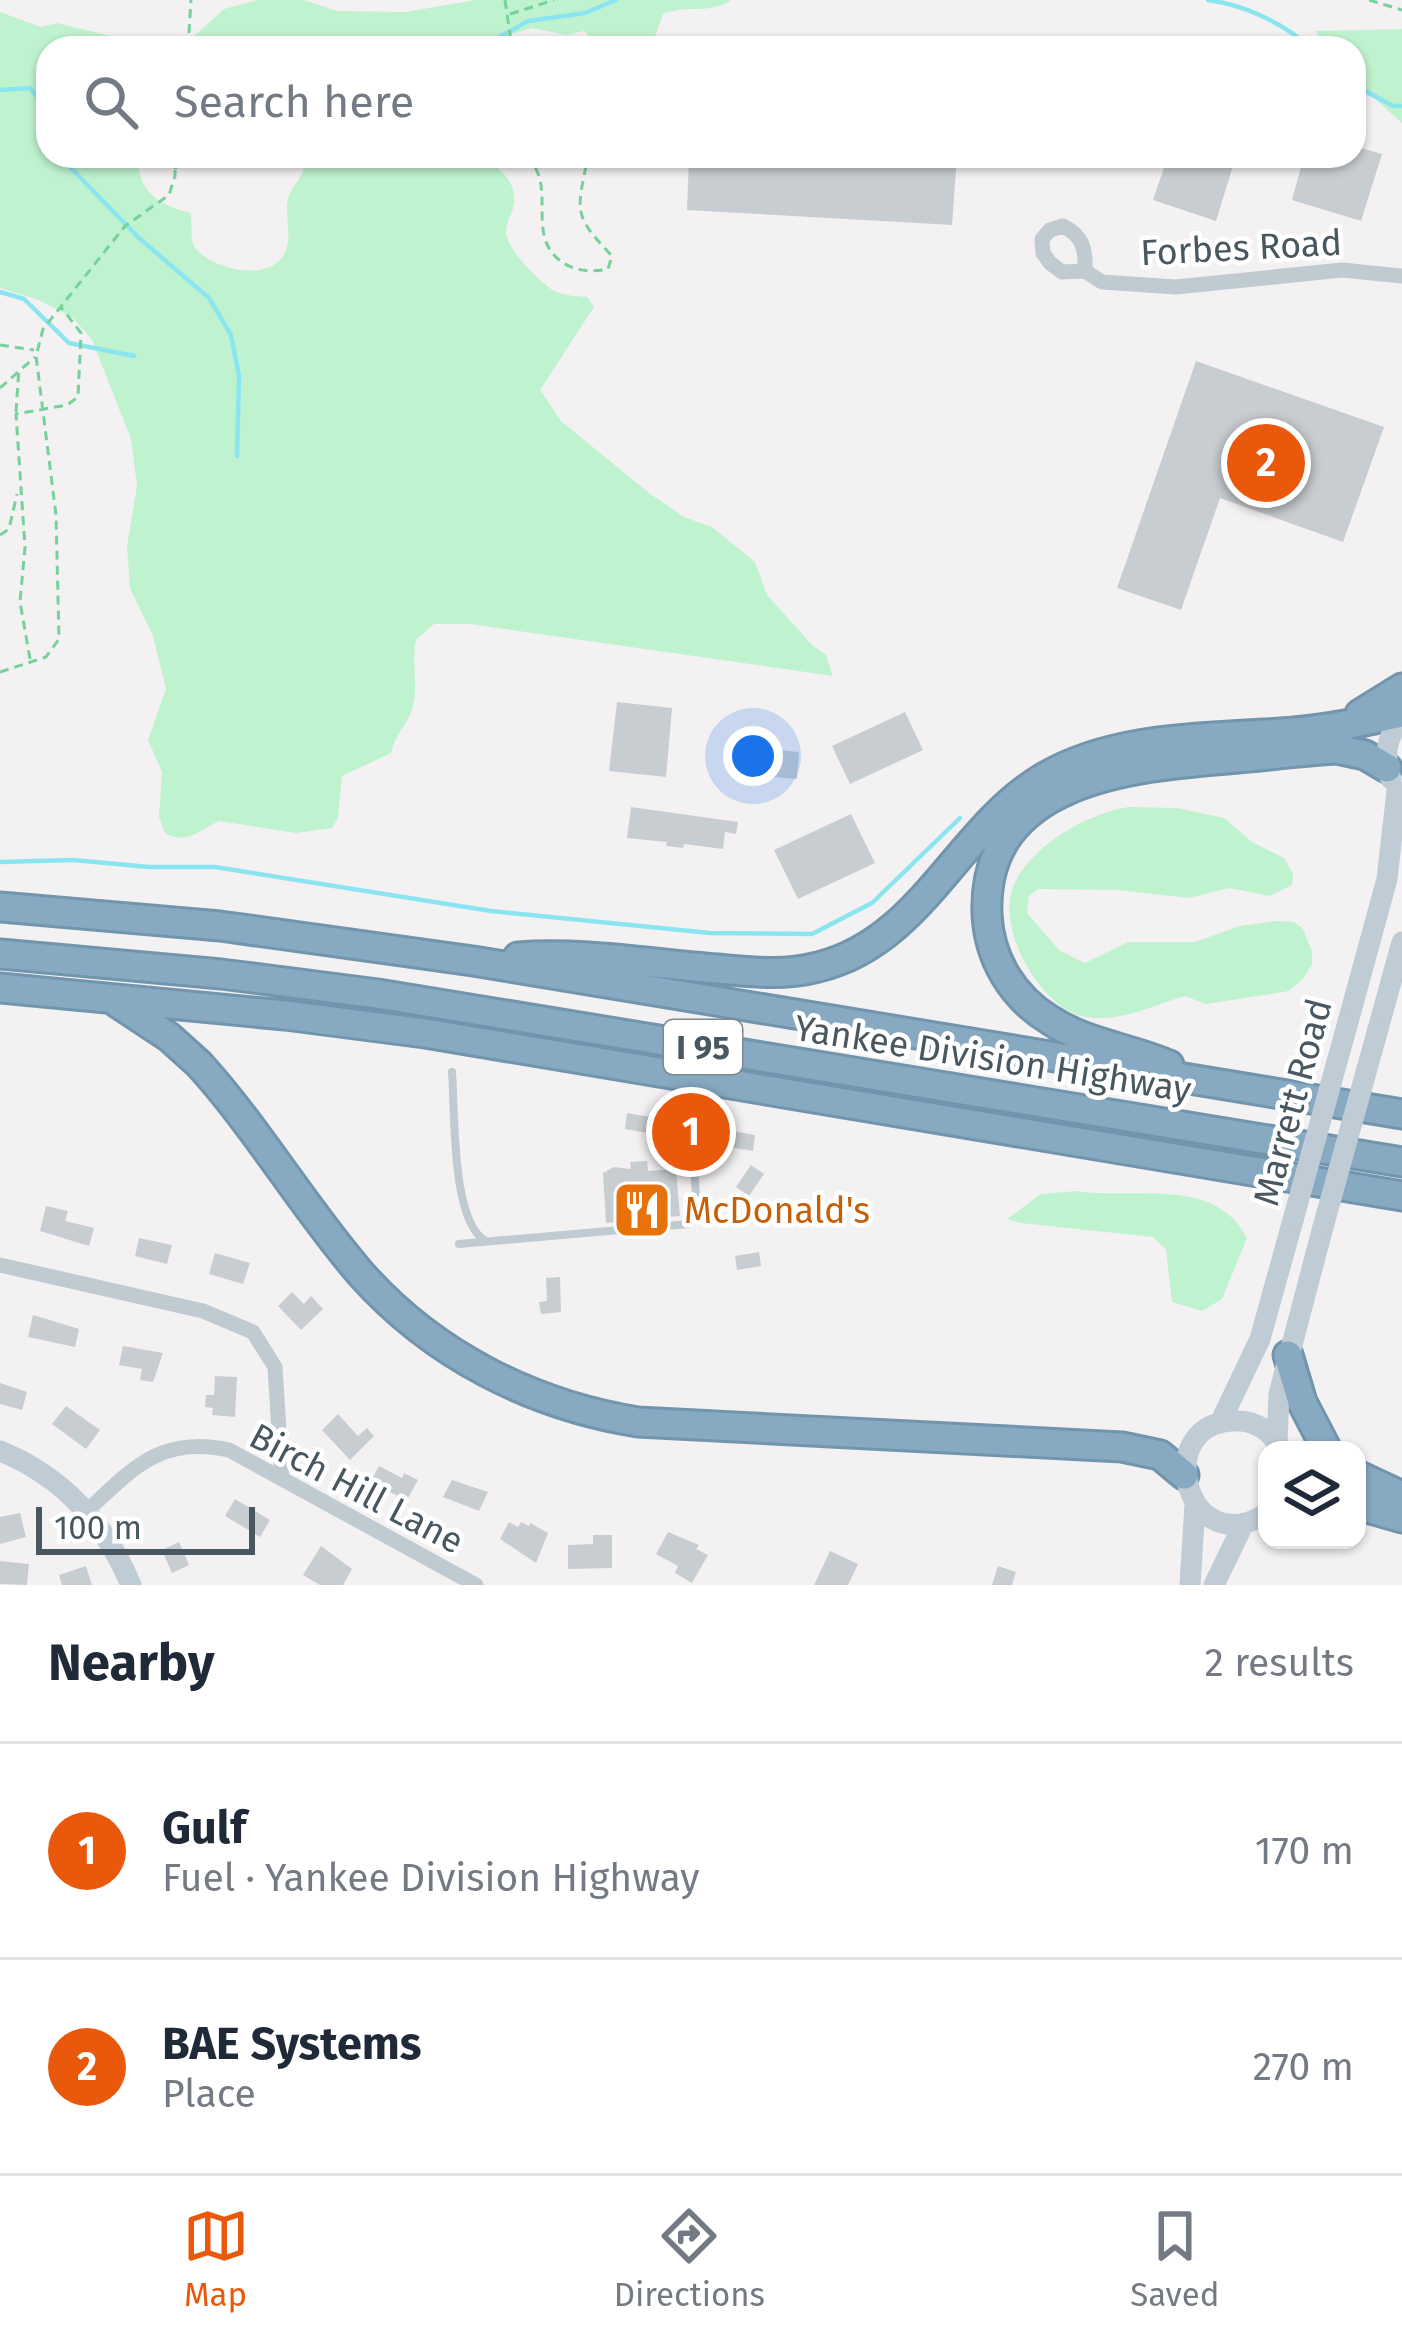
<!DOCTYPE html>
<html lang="en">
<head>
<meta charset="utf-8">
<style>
	body { margin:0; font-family:"Fira Sans",sans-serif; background:#f2f2f3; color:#1f2937 }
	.controls { position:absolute; right:36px; bottom:36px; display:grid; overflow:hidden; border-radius:24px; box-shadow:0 3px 9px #0004 }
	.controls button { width:108px; height:108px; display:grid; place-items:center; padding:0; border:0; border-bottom:3px solid #e0e1e3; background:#fff; color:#1f2937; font:60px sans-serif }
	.scale { position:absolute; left:36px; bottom:30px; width:219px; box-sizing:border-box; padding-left:12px; border:6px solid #485760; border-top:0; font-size:33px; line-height:42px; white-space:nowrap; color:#485760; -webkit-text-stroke:9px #fff; paint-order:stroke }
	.you { position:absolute; left:753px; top:756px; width:42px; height:42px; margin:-30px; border:9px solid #fff; border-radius:50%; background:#1a73e8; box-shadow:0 0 0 18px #1a73e833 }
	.badge { display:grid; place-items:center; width:78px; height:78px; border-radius:50%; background:#ea580c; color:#fff; font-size:39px; font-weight:700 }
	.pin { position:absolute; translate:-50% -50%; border:6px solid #fff; box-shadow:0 3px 12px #0006 }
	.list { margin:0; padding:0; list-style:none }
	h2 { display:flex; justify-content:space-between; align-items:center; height:156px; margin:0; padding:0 48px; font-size:51px }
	h2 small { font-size:39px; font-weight:400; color:#747a83 }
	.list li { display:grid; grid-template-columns:78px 1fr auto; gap:36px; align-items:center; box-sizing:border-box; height:216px; padding:0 48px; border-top:3px solid #e0e1e3 }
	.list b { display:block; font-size:45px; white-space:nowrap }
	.list p { margin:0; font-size:39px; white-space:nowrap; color:#747a83 }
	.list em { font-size:39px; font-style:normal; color:#747a83 }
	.icon { flex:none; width:66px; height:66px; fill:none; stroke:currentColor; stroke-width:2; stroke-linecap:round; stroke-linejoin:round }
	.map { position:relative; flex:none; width:1402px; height:1585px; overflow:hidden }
	.search { position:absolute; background:#fff; box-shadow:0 3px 9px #0004; left:36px; right:36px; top:36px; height:132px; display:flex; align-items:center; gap:30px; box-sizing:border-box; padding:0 42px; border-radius:36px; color:#747a83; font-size:45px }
	.sheet { height:588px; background:#fff }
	nav { display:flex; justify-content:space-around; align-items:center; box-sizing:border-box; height:168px; border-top:3px solid #e0e1e3; background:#fff; font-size:33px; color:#747a83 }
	nav a { display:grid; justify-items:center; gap:6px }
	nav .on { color:#ea580c }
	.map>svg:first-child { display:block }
	.green { fill:#bff2ce }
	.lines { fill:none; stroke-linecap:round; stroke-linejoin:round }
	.stream { stroke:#8be5f1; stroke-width:4.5 }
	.building { fill:#c8cdd1 }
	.highway-casing { stroke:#7295ae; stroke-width:33 }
	.path { stroke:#75d29b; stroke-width:3; stroke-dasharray:9 6; stroke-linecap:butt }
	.lane { stroke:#bfcad1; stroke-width:8 }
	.street { stroke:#bfcad1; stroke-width:15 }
	.secondary { stroke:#bfccd6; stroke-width:21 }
	.highway { stroke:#87a9c2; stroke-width:27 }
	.secondary-bridge { stroke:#bfccd6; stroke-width:21 }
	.labels { text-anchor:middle; stroke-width:9; stroke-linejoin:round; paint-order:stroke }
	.shield { fill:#fff; stroke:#7f8990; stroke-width:3 }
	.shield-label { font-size:33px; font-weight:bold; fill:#485760 }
	.street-label { font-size:36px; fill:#485760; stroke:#fff }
	.food-label { font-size:36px; fill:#c56008; stroke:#fff; text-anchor:start }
</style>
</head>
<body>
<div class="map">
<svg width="1402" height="1585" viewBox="0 0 1402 1585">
	<rect width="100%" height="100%" fill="#f4f1f2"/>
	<path class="green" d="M258,0H304L337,11L406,12L475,0H731C709,15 687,4 663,14L651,48H591V38L584,31L566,35L532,28L488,41L445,48H175L185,44L224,9Z
		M0,12L41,27L57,23L160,48H48V156H138C138,193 158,204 190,213C194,225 188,239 196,249C213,269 266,282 283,256C294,238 284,217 288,199C293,181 304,181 306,156H477C496,164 517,179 514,204C513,213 506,222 506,231C506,249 537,279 551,289C561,296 576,296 587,297L594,307L540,390L561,421L649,493L684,517L712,527L755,562L767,595L812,645L826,655L833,676L470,624H434L416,640C411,663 419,687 412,709C407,726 396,732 391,753L342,776L338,818L332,828L296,833L219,821C201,829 187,846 165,833L159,817L162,772L148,740L166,689L153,636L130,588L127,546L137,486L131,439L92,340L73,318L39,300L0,288Z
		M1402,29V123L1354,80V48H1328L1315,31Z
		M1129,807L1177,808L1224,818L1252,842L1284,858L1293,874L1292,885L1270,896L1229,888L1189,898L1117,890L1038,889L1029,896L1027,913L1059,950L1085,963L1128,942H1195L1240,926L1276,921L1294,922L1303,929L1312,952V964L1303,979L1289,991L1206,1004L1185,996C1152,1005 1122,1023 1086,1017C1042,1010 998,932 1012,890C1026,848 1087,813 1129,807Z
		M1077,1191C1133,1200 1215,1175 1247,1238L1222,1299L1202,1311L1172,1302L1166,1249L1153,1237L1021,1223L1007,1219L1041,1194Z"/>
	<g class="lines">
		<path class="stream" d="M1208,0C1245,5 1283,23 1311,48
			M480,48L528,21L585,13L616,0
			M1354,85L1393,106H1402
			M0,90L30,88L48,110
			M67,156L69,166L139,238L209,298L231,335L239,376L237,456
			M0,292L24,299L69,343L134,356
			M0,862L73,860L149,867H215L491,911L710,933L812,934L872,903L960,818"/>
	</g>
	<path class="building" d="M1354,146L1382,154L1361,221L1292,200L1304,156H1354Z
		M689,156H957L952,225L687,210Z
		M1168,156H1236L1216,221L1153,200Z
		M1196,361L1384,427L1343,542L1220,498L1181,610L1117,588Z
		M617,702L672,708L666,777L609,771Z
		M905,712L923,750L850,784L832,746Z
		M734,746L799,752L797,779L732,773Z
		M631,807L738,822L736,834L725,832L723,849L684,844L683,848L666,846L667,842L627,838Z
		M851,814L875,863L798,899L774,850Z
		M627,1113L755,1135L753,1151L625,1129Z
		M647,1161L648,1171L676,1169L680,1216L606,1223L603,1173L614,1167L631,1169L630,1162Z
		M751,1165L764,1174L749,1196L736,1187Z
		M46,1206L68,1211L65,1221L94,1228L89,1246L40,1231Z
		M139,1238L172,1245L167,1264L135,1256Z
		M759,1252L761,1266L737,1270L735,1256Z
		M215,1253L250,1263L243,1284L209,1274Z
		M560,1277L561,1312L541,1314L539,1302L547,1301L546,1278Z
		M292,1292L304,1304L311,1296L323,1309L301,1330L278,1306Z
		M33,1315L79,1329L75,1347L28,1337Z
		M123,1346L163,1353L153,1382L140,1380L142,1369L119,1365Z
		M215,1376L237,1377L235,1417L212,1415L213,1408L205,1407L206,1395H214Z
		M0,1383L27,1392L22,1410L0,1404Z
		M66,1406L100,1430L86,1449L52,1424Z
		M338,1414L358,1436L367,1428L374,1436L350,1460L322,1430Z
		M379,1466L402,1478L404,1473L418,1480L407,1500L370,1483Z
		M452,1480L488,1492L479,1511L443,1497Z
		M235,1499L270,1520L260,1537L225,1516Z
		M20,1513L26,1537L0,1544V1517Z
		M509,1522L518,1527L521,1522L529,1526L530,1523L548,1533L536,1563L500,1539Z
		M668,1532L699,1545L696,1549L708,1555L692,1583L675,1573L678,1566L656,1554Z
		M593,1535H612V1568L568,1569V1545L593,1544Z
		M179,1542L189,1565L172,1573L162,1550Z
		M321,1546L352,1569L343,1585H320L303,1575Z
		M830,1551L858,1564L848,1585H814Z
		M0,1561L29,1564L27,1585L0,1584Z
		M86,1566L92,1585H62L59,1575Z
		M998,1566L1016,1572L1012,1585H992Z"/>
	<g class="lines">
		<g class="highway-casing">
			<path id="highway" d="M1360,714L1402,688
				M0,907L220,926L473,961L1402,1114
				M0,954L221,974L378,994L1402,1162
				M518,957C584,952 651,964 718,969C751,972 785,976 818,967C922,942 958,828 1045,777C1119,734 1211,739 1294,732C1331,729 1366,721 1402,713
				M0,988L285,1015L425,1033L1402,1196
				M116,1002L169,1037L199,1064C258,1129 303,1207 361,1274C433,1355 532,1405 638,1422L1122,1447L1160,1455L1184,1475
				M1169,1065C1130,1048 1086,1044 1050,1020C1012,997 989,958 987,914C982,780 1130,767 1227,759C1264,756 1300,751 1337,749L1365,755L1387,768
				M1288,1355L1302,1402L1327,1450
				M1357,1475L1402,1496
				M1357,1505L1402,1518"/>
		</g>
		<path class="path" d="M505,0L512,48
			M1369,0L1402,10
			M510,14L554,0
			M188,48L191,0
			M526,156C551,178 537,211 545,239C554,267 583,275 608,269L612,256C572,214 577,212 588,156
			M174,168L205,156
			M0,345L34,350
			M0,388L35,357
			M16,412L19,368
			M0,535L9,529L17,494
			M30,659L20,602L25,547L16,414L67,405L78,397L81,333L61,307
			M0,672L46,657L59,639L56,515L36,356L43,329L125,226L169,195L175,176V156"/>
		<path class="lane" d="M452,1072C455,1110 451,1223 486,1241
			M459,1244L689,1224L697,1210L693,1151"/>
		<path class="street" d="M1085,271C1086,249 1083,236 1063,226L1050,230L1042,239L1043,253L1050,263L1062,272L1085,271L1102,282L1176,287L1342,270L1402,276
			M0,1265L203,1311L253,1332L275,1367L282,1479
			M87,1511C133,1468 161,1435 229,1450L476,1585"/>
		<path class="secondary" d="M1391,779C1383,756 1386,737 1402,719
			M1348,1022L1387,879L1397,791
			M1378,1029L1402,942
			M1220,1423L1260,1339L1293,1220
			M1277,1441L1279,1394L1323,1227
			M0,1451C62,1476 106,1524 131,1585
			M1267,1513C1185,1566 1149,1418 1238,1421C1258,1421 1272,1433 1282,1450
			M1190,1585L1195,1504
			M1214,1585L1244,1523"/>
		<use href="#highway" class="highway"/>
		<path class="secondary-bridge" d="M1293,1220L1348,1022
			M1323,1227L1378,1029"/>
	</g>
	<defs>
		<g id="restaurant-square" transform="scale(3)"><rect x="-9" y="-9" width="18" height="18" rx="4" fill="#e8710a" stroke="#fff"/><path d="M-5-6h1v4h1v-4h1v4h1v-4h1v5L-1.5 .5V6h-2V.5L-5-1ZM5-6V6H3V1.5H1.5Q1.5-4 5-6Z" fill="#fff"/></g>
	</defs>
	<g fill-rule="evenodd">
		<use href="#restaurant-square" x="642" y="1210"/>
	</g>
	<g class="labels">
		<rect class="shield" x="664" y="1020" width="78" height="54" rx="9"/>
		<g class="shield-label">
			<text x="703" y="1059">I 95</text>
		</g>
		<g class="street-label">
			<text transform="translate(1241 247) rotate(-3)" y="13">Forbes Road</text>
			<text transform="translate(993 1058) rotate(9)" y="13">Yankee Division Highway</text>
			<text transform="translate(1292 1102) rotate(-75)" y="13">Marrett Road</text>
			<text transform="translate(357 1488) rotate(28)" y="13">Birch Hill Lane</text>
		</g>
		<g class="food-label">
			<text x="684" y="1223">McDonald's</text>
		</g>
	</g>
</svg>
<div class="controls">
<button><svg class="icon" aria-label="layers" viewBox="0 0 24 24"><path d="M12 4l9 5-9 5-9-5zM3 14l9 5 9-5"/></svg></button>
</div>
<div class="scale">100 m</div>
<div class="you"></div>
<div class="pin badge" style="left:691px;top:1132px">1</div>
<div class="pin badge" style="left:1266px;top:463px">2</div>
<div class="search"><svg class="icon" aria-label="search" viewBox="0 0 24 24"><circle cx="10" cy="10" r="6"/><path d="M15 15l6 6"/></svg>Search here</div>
</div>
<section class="sheet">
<h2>Nearby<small>2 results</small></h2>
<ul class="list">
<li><span class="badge">1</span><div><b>Gulf</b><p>Fuel · Yankee Division Highway</p></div><em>170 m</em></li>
<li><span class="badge">2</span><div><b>BAE Systems</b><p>Place</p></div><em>270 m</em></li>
</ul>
</section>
<nav>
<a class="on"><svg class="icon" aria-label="map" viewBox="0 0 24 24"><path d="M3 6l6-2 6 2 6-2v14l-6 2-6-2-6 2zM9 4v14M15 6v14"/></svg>Map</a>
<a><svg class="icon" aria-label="directions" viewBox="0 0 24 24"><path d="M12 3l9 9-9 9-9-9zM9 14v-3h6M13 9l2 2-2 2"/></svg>Directions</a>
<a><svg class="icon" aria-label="saved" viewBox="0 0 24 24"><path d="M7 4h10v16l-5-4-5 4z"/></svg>Saved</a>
</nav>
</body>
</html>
